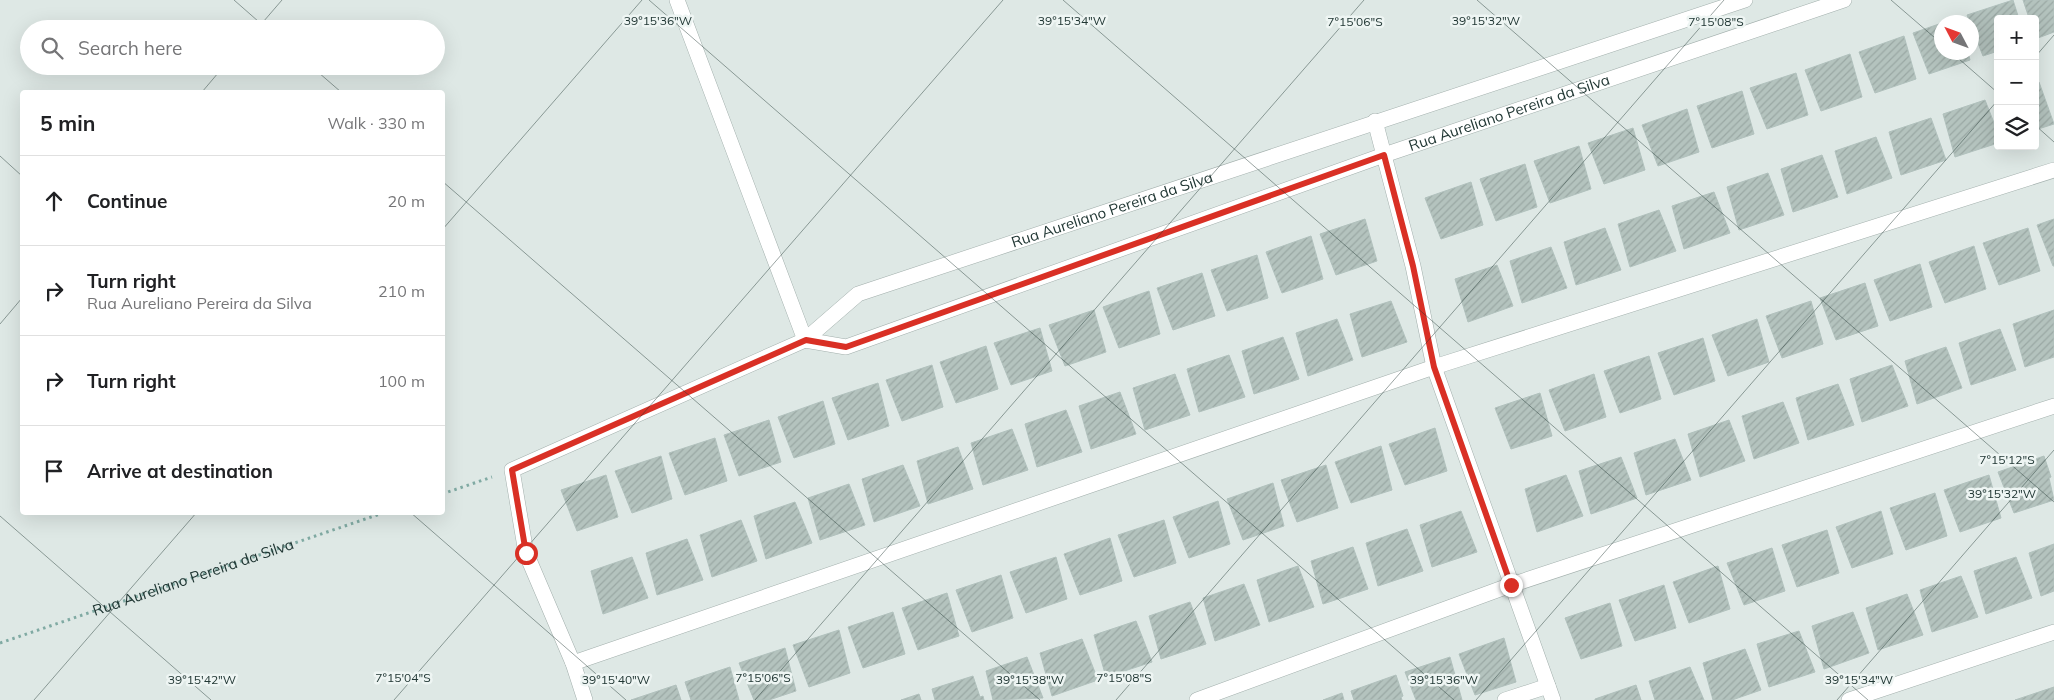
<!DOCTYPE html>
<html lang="en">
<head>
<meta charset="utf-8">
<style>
	body { margin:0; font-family:Mulish,sans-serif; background:#f6f6f6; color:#202124 }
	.controls { position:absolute; right:15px; top:15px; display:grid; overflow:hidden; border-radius:5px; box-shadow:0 5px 20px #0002 }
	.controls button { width:45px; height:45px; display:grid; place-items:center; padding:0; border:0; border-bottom:1px solid #e0e0e0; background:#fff; color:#202124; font:25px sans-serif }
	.compass { position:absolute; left:1934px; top:15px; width:45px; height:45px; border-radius:50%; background:#fff; box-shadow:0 5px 20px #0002; rotate:311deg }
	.stop { position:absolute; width:15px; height:15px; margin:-11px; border:4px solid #d93025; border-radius:50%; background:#fff }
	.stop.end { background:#d93025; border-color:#fff; box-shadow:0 1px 5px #0008 }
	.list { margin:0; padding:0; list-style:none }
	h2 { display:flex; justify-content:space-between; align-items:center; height:65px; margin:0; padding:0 20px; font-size:21px }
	h2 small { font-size:16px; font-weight:400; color:#757577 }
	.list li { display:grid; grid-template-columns:32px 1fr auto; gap:15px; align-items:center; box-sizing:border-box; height:90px; padding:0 20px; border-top:1px solid #e0e0e0 }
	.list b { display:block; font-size:19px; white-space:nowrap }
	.list p { margin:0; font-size:16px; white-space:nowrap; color:#757577 }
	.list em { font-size:16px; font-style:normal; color:#757577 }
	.icon { flex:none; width:28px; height:28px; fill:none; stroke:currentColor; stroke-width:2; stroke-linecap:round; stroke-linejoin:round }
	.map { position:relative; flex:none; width:2054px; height:700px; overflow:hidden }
	.search { position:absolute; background:#fff; box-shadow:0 5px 20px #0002; left:20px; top:20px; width:425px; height:55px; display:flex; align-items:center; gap:12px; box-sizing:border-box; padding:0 18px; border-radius:28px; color:#757577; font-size:19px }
	.panel { position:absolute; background:#fff; box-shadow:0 5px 20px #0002; left:20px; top:90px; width:425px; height:425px; border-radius:5px }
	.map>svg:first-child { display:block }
	.building { fill:url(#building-hatch); stroke:#b1c1bd }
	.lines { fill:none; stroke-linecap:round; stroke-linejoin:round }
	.street-casing { stroke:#a2afac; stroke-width:16 }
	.path { stroke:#80aaa3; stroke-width:3; stroke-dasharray:2.5 4; stroke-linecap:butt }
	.street { stroke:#fff; stroke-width:15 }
	.route { stroke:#d93025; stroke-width:6 }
	.ticks { fill:none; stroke:#213734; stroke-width:1; stroke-opacity:0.45 }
	.labels { text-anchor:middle; stroke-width:5; stroke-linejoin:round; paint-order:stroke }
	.street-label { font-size:15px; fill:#213734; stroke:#eef5f3 }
	.ticks-label { font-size:12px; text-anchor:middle; fill:#213734; stroke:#eef5f3; stroke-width:5; stroke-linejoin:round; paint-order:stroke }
</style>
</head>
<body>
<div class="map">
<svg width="2054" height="700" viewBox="0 0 2054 700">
	<defs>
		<pattern id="building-hatch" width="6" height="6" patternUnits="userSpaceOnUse" patternTransform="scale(1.25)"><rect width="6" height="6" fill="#b4c3be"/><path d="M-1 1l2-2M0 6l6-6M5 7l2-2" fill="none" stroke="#9aa8a4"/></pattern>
	</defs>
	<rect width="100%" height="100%" fill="#dee8e5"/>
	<path class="building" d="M2013,0L2019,19H1998V51L1983,56L1967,15Z
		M2023,0H2054V32L2038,38L2035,19L2029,18Z
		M1942,23V52H1968L1970,60L1929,74L1913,33Z
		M1904,36L1916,79L1875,93L1859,52Z
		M1850,54L1862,97L1821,111L1805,70Z
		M1796,73L1808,115L1767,129L1750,88Z
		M2039,82L2054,124L2035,130V83Z
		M1742,91L1754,134L1712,148L1697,106Z
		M1985,100L1998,133V143L1955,157L1943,114Z
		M1687,109L1699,152L1658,166L1642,125Z
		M1931,118L1946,160L1901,175L1889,132Z
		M1633,128L1645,170L1604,184L1588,143Z
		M1876,137L1892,178L1847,194L1835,151Z
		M1579,146L1591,189L1550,203L1534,161Z
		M1822,155L1838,197L1793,212L1781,169Z
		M1525,164L1537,207L1496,221L1480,179Z
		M1768,173L1784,215L1739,230L1727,187Z
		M1471,182L1483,225L1441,239L1425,198Z
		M1714,192L1730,233L1684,249L1672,206Z
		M1659,210L1676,251L1630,267L1618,224Z
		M1365,219L1377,261L1336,275L1320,234Z
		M2054,219V266H2053L2037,225Z
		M1605,228L1621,270L1576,285L1564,242Z
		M2028,228L2040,271L1999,285L1983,243Z
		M1311,236L1323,279L1282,293L1266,252Z
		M1974,246L1986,289L1945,303L1929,262Z
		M1551,247L1567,288L1522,303L1510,261Z
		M1257,255L1268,298L1227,311L1211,270Z
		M1920,264L1932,307L1890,321L1874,280Z
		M1497,265L1513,306L1468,322L1455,279Z
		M1202,273L1215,316L1173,330L1157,288Z
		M1865,283L1878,326L1836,340L1820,298Z
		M1149,291L1160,334L1119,348L1103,307Z
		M1391,301L1407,342L1362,357L1350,314Z
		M1811,301L1823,344L1782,358L1766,316Z
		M1094,310L1106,352L1065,366L1049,325Z
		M2054,310V357L2025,367L2013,324Z
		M1337,319L1353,360L1308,376L1296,333Z
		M1757,319L1769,362L1728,376L1712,335Z
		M1040,328L1052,371L1011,385L994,343Z
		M2000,329L2016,370L1971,385L1959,343Z
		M1283,337L1299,379L1254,394L1242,351Z
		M1703,338L1715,381L1674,395L1658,353Z
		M986,346L998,389L956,403L940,362Z
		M1946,347L1962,388L1917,404L1905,361Z
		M1229,355L1245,397L1199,412L1187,369Z
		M1649,356L1661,399L1620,413L1604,371Z
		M932,365L943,407L902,421L886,380Z
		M1892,365L1908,406L1862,422L1850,379Z
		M1175,374L1190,415L1145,430L1133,388Z
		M1594,374L1606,417L1565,431L1549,390Z
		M878,383L889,426L848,440L832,398Z
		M1838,384L1854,425L1808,440L1796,398Z
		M1120,392L1136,434L1091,449L1079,406Z
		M1540,393L1552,436L1511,449L1495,408Z
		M823,401L835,444L794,458L778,417Z
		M1783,402L1799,443L1754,459L1742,416Z
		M1066,410L1082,452L1037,467L1025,424Z
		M769,420L781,462L739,476L724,435Z
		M1729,420L1745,461L1700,477L1688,434Z
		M1435,428L1447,471L1405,485L1389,444Z
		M1012,429L1028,470L983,485L971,443Z
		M715,438L727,481L685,495L669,453Z
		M1675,439L1691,480L1646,495L1634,453Z
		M1381,446L1392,490L1351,503L1335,462Z
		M958,447L973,489L928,504L917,461Z
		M661,456L672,499L632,513L615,471Z
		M2044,456L2051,477L2049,478L2054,500L2014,513L1998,472Z
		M1621,457L1637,498L1591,514L1579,471Z
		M903,465L920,506L874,522L862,479Z
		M1326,465L1338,508L1297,522L1281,480Z
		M606,475L618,517L577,531L561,490Z
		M1566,475L1583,516L1537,532L1525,489Z
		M1989,475L2001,518L1960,532L1944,490Z
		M1273,483L1284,526L1243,540L1227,499Z
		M849,484L865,525L820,540L808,498Z
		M1935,493L1947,536L1906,550L1890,508Z
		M1218,501L1230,544L1189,558L1173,517Z
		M795,502L812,543L766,559L754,516Z
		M1461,511L1477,552L1432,567L1420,525Z
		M1881,511L1893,554L1852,568L1836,527Z
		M741,520L757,561L712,577L700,535Z
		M1164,520L1176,563L1134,577L1118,535Z
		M1407,529L1423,571L1378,586L1366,543Z
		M1827,530L1839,573L1797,587L1782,545Z
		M1110,538L1122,581L1080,595L1064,554Z
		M687,539L703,580L657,595L646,553Z
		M2054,544V591L2041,596L2029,553Z
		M1353,547L1368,589L1323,604L1311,561Z
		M1772,548L1785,591L1744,605L1727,563Z
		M632,557L648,598L603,614L591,571Z
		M1056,557L1067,599L1026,613L1010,572Z
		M2016,557L2032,598L1986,614L1974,571Z
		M1298,566L1314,607L1269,622L1257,580Z
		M1718,566L1730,609L1689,623L1673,582Z
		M1001,575L1013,618L972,632L956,590Z
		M1961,576L1978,617L1932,632L1920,590Z
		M1244,584L1260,625L1215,641L1203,598Z
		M1664,585L1676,628L1635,641L1619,600Z
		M947,593L959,636L918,650L902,608Z
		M1907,594L1923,635L1878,650L1866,608Z
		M1190,602L1206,644L1161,659L1149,616Z
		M1610,603L1622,646L1581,659L1565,618Z
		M893,612L905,654L863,668L848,627Z
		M1853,612L1869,653L1824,669L1812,626Z
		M1136,621L1152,662L1106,677L1094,635Z
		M839,630L850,673L809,687L793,645Z
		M1799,631L1815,672L1769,687L1757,644Z
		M1504,638L1516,682L1475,695L1459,654Z
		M1082,639L1098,680L1052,696L1040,653Z
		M785,648L796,691L769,700H754L739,663Z
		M1745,649L1761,690L1732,700H1713L1703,663Z
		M1027,657L1043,698L993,700L986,671Z
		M1450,657L1462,700H1416L1405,672Z
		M730,667L739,700H691L685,682Z
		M1690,667L1704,700H1655L1649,681Z
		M1396,675L1403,696L1401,697L1402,700H1354L1351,691Z
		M973,676L980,697L983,696L984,700H935L932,689Z
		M676,685L681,700H631Z
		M1636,685L1641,700H1595V699Z
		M2054,687V700H2015Z
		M1342,693L1344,700H1323Z
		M919,694L921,700H901Z"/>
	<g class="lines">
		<g class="street-casing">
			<g id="street">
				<path d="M677,0L805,340"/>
				<path d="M1375,121L1413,266L1434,367L1553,700"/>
				<path id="s2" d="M805,340L846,347L1384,155L1844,0"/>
				<path d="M573,663L1434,367L2054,170"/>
				<path id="s3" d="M585,700L573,663L526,553L512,470L805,340L858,294L1745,0"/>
				<path d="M1197,700L1511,585L2054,406"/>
				<path d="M1505,700L1548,686"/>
				<path d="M1849,700L2054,632"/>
			</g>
		</g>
		<g class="path">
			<path d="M442,494L492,477"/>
			<path id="s1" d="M0,643L386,512"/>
		</g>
		<use href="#street" class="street"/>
	</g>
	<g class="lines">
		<path class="route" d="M526,553L512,470L806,340L846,347L1384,155L1413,266L1434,367L1511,585"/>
	</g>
	<path class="ticks" d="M234,0L267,29M649,0L1454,700M1063,0L1868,700M1477,0L2054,502M1891,0L1942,44M257,29L282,0M1951,52L1998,93M2035,57L2054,35M311,66L341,92M202,92L224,66M2035,125L2054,142M0,156L22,176M442,181L1040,700M442,230L642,0M0,324L22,298M410,512L626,700M0,516L211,700M34,700L197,512M394,700L1003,0M755,700L1364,0M1116,700L1724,0M1476,700L1998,100M1837,700L2054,450"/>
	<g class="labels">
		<g class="street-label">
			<text dy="5" stroke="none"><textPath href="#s2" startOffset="745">Rua Aureliano Pereira da Silva</textPath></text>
			<text dy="5" stroke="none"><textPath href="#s3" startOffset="901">Rua Aureliano Pereira da Silva</textPath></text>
			<text dy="5" stroke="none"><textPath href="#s1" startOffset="204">Rua Aureliano Pereira da Silva</textPath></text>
		</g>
	</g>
	<g class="ticks-label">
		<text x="658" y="25">39°15'36"W</text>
		<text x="1072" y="25">39°15'34"W</text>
		<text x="1486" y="25">39°15'32"W</text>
		<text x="1355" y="26">7°15'06"S</text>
		<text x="1716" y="26">7°15'08"S</text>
		<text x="2007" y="464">7°15'12"S</text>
		<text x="2002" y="498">39°15'32"W</text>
		<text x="403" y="682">7°15'04"S</text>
		<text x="763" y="682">7°15'06"S</text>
		<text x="1124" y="682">7°15'08"S</text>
		<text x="202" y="684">39°15'42"W</text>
		<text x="616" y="684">39°15'40"W</text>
		<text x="1030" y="684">39°15'38"W</text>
		<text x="1444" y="684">39°15'36"W</text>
		<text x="1859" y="684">39°15'34"W</text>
	</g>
</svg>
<div class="controls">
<button>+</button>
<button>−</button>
<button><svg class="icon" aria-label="layers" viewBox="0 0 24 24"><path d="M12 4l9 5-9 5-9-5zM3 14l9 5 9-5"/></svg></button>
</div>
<svg class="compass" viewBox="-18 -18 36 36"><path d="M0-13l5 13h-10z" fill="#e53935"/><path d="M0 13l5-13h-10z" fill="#757577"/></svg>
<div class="stop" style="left:526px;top:553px"></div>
<div class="stop end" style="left:1511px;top:585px"></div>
<div class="search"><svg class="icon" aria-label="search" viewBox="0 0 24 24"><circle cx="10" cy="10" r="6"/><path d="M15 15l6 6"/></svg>Search here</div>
<section class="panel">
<h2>5 min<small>Walk · 330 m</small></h2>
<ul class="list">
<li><svg class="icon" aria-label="ahead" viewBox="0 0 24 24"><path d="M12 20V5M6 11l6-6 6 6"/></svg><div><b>Continue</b></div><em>20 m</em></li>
<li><svg class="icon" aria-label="right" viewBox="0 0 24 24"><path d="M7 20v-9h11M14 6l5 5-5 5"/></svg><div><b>Turn right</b><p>Rua Aureliano Pereira da Silva</p></div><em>210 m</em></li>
<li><svg class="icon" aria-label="right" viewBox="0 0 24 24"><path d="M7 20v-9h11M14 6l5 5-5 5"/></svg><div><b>Turn right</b></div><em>100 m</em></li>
<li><svg class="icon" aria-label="arrive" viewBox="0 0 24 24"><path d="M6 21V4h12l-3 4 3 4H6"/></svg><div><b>Arrive at destination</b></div></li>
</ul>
</section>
</div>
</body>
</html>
